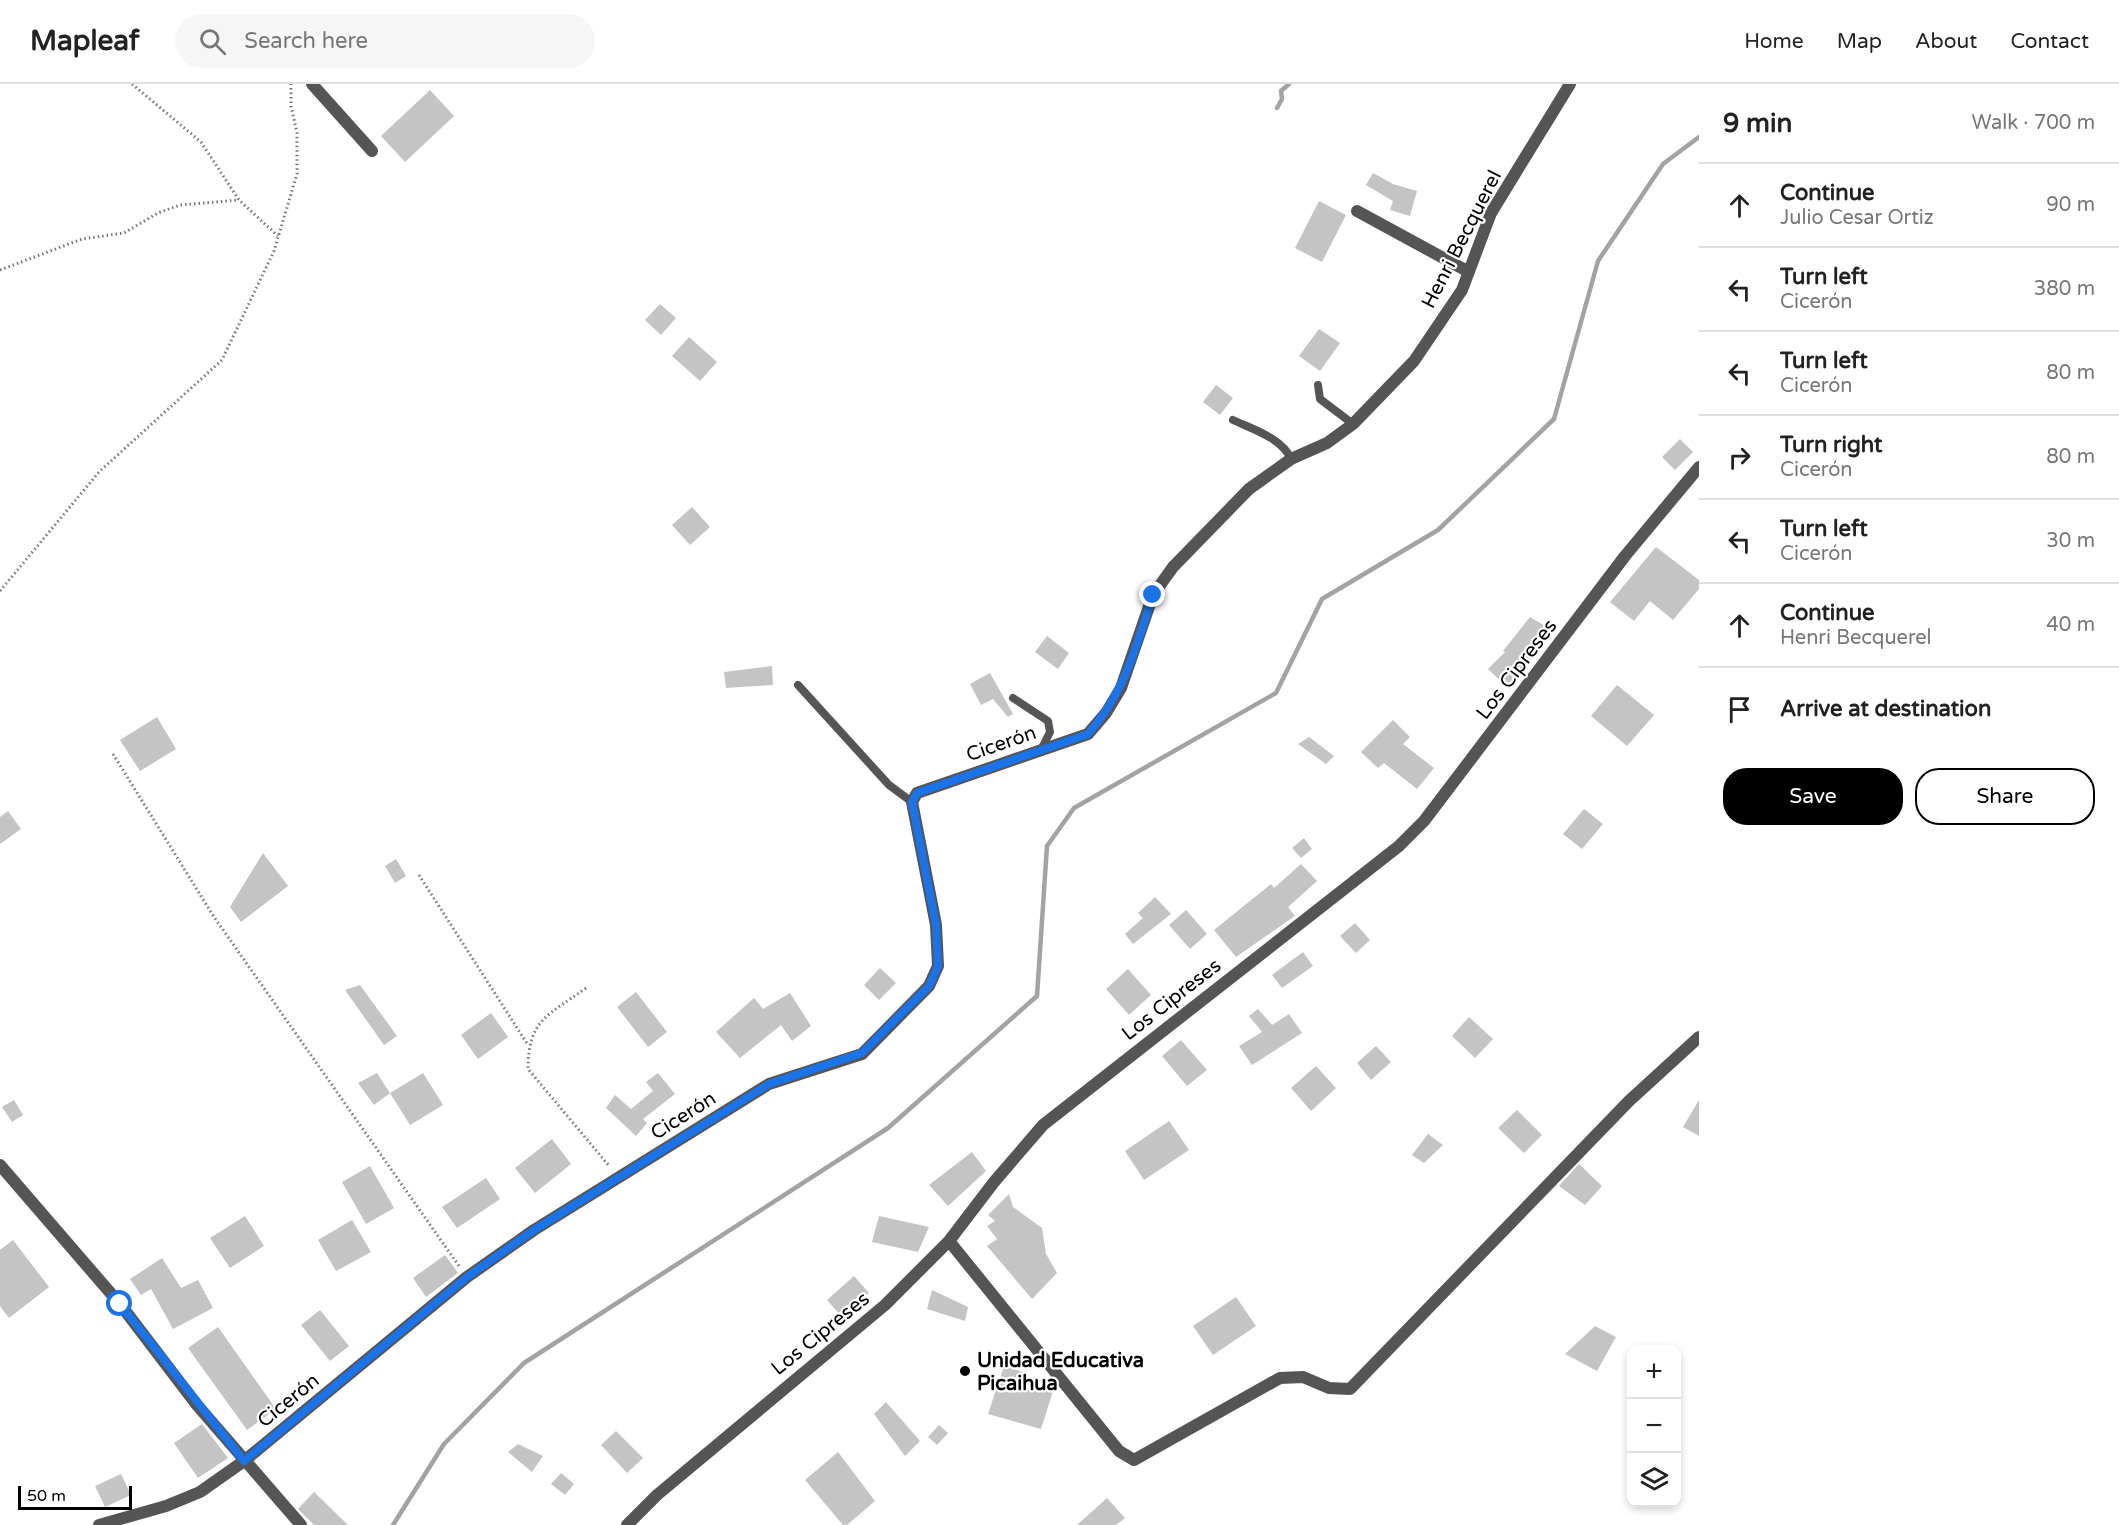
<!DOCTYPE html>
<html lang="en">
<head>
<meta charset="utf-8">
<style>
	body { margin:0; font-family:"Varela Round",sans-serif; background:#f6f6f6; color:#222 }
	.controls { position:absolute; right:18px; bottom:18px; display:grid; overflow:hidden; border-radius:12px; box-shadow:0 3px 9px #0003 }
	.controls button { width:54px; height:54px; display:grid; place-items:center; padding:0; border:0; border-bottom:2px solid #e0e0e0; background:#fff; color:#222; font:30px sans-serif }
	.scale { position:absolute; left:18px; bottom:15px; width:114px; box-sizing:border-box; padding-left:6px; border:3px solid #000; border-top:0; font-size:16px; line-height:21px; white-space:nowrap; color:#000; -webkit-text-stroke:4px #fff; paint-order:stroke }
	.stop { position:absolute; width:18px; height:18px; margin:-14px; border:4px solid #1a73e8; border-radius:50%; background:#fff }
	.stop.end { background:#1a73e8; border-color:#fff; box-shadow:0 2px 6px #0008 }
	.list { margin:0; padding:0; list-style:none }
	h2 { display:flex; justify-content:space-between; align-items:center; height:78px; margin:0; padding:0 24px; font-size:26px }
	h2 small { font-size:20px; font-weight:400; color:#767676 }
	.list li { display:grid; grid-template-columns:39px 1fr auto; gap:18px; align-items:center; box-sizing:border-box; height:84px; padding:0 24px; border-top:2px solid #e0e0e0 }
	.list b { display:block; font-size:22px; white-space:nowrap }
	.list p { margin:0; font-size:20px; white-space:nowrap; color:#767676 }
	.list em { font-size:20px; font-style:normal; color:#767676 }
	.actions { display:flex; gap:12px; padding:18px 24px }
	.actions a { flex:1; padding:14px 0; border:2px solid #000; border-radius:24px; text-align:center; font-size:21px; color:#000 }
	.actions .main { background:#000; color:#fff }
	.icon { flex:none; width:33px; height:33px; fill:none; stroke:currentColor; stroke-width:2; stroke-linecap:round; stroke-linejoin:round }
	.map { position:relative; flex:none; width:1699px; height:1441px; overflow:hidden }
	header { display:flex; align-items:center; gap:36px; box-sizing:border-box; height:84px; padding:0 30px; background:#fff; border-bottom:2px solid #e0e0e0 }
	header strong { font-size:28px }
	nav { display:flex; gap:33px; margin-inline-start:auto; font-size:21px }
	.search { width:420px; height:54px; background:#f6f6f6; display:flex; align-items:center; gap:15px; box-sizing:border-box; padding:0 21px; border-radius:33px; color:#767676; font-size:22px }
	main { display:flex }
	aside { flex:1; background:#fff }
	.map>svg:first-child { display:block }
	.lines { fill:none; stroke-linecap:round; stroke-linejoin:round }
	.stream { stroke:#a3a3a3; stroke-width:4.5 }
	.building { fill:#c4c4c4 }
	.path { stroke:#777; stroke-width:3; stroke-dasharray:1.5 3; stroke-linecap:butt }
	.lane { stroke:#555; stroke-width:8 }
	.street { stroke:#555; stroke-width:12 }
	.route { stroke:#1a73e8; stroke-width:8 }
	.poi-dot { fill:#000; stroke:#fff; stroke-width:2 }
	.labels { text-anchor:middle; stroke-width:4.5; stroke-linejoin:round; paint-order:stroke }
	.street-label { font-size:20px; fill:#000; stroke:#fff }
	.poi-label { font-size:20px; font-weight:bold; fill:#000; stroke:#fff; text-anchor:start }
</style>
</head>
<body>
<header>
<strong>Mapleaf</strong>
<div class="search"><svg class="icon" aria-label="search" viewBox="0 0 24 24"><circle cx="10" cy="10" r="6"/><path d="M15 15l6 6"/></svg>Search here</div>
<nav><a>Home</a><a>Map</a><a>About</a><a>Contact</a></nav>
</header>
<main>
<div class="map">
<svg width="1699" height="1441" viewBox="0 0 1699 1441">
	<rect width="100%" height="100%" fill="#fff"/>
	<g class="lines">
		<path class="stream" d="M1277,24L1282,15L1281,7L1289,0
			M393,1441L444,1360L524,1279L888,1044L1037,912L1047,762L1074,724L1276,609L1322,515L1438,446L1554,335L1598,177L1663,80L1699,53"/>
	</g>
	<path class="building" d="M430,6L454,32L405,78L381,52Z
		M1373,89L1393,100L1417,107L1410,132L1390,126L1393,117L1366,101Z
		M1319,117L1346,131L1322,178L1295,164Z
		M660,220L676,234L661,251L645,236Z
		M1319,245L1340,259L1320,287L1299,272Z
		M689,253L717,278L700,297L672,272Z
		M1216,301L1233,314L1220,331L1203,318Z
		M1680,355L1693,368L1675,386L1662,373Z
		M692,423L710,443L690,461L672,441Z
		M1656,463L1699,496V505L1673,536L1650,517L1634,537L1610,518Z
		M1530,533L1552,546L1519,589L1521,591L1509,605L1488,585L1505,568L1503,567Z
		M1047,552L1069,569L1058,585L1035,568Z
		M772,582L773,601L726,604L724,588Z
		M990,589L1013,630L1008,633L993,615L981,621L970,600Z
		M1617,601L1654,631L1627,662L1591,632Z
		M157,633L176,665L140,687L120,656Z
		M1393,636L1410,653L1403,660L1434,684L1417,705L1384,679L1378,684L1361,668Z
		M1309,653L1334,672L1326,680L1298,660Z
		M1584,725L1603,740L1582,765L1563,750Z
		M8,727L21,745L0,760V733Z
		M1304,754L1312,765L1301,774L1292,764Z
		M263,769L288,802L241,838L230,823Z
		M396,775L406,792L395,799L385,782Z
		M1301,780L1317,797L1288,823L1295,832L1236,873L1214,846L1271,800L1274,804Z
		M1155,813L1171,830L1133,860L1125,850L1143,834L1138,829Z
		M1186,826L1207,850L1190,865L1169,841Z
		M1355,839L1370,856L1356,869L1340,852Z
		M1303,868L1313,882L1282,904L1272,891Z
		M880,884L896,899L879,916L864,901Z
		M1128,885L1151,911L1129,931L1106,905Z
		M360,901L397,952L384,961L345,906Z
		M636,908L667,948L648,963L617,923Z
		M790,909L811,942L792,957L781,941L740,974L716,948L754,914L763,925Z
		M1258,925L1272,941L1289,930L1302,949L1252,981L1239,962L1262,948L1249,932Z
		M491,929L508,953L478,975L461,951Z
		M1469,933L1493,955L1475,974L1452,952Z
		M1181,956L1207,986L1187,1002L1162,972Z
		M1376,962L1391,978L1371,996L1357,979Z
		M1316,982L1336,1004L1311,1027L1291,1004Z
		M377,989L390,1009L374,1021L358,999Z
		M423,989L443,1021L410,1041L390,1009Z
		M658,989L675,1010L643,1035L647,1039L636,1052L606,1024L615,1011L631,1025L653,1007L646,998Z
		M14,1016L23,1031L12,1038L2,1023Z
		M1699,1016V1052L1683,1043Z
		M1517,1026L1542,1051L1524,1069L1498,1044Z
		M1169,1037L1189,1066L1144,1096L1125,1067Z
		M1428,1050L1443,1061L1424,1079L1412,1071Z
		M552,1055L571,1080L535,1109L515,1084Z
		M972,1068L986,1087L948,1122L929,1101Z
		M1579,1080L1602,1102L1585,1121L1559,1102Z
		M370,1082L394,1124L366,1140L342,1098Z
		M486,1094L500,1115L457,1144L442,1123Z
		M1009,1110L1013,1123L1042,1144L1046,1170L1057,1189L1032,1215L987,1162L997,1155L987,1142L995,1137L988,1131Z
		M245,1132L264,1162L230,1184L210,1154Z
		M879,1132L929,1143L918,1168L872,1158Z
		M352,1136L371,1168L336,1187L318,1156Z
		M13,1156L49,1203L9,1234L0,1222V1166Z
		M445,1171L458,1189L426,1213L413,1194Z
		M162,1174L181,1204L198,1196L213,1224L173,1245L151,1205L141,1211L130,1195Z
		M854,1192L869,1209L842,1233L827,1216Z
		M932,1206L968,1223L965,1237L927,1225Z
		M1236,1213L1256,1242L1213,1271L1193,1242Z
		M320,1226L349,1262L330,1277L301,1241Z
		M1595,1242L1616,1253L1597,1287L1565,1270Z
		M218,1243L276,1325L247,1346L188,1264Z
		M1004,1282L1023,1288L1020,1296L1053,1307L1041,1345L988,1330Z
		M886,1318L920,1357L905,1372L874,1330Z
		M202,1340L228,1374L198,1394L174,1359Z
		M939,1341L948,1349L937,1361L928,1353Z
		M616,1347L643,1374L627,1389L601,1361Z
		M518,1360L543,1372L532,1388L508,1368Z
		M838,1368L875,1417L847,1441H843L805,1396Z
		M561,1389L574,1400L565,1411L551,1400Z
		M121,1390L131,1411L105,1423L95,1402Z
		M314,1408L348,1441H314L298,1425Z
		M1107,1414L1125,1434L1116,1441H1077Z"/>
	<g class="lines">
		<path class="path" d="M132,0L201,58L239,116L278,152
			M0,186L82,155L124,149L158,129L180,121L239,116
			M0,507L99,388L222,276L274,167L297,90V49L291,22V0
			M113,670L214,833L459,1182
			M419,791L528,961
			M586,904C549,931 528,935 528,985L610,1083"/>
		<path class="lane" d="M1318,301L1320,315L1353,340
			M1233,336C1252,345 1282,354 1291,375
			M798,601L889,701L912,718
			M1013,614L1048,637L1050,648L1042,664"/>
		<path class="street" d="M312,0L372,67
			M1357,127L1469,188
			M0,1081L120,1220L197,1321L301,1441
			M949,1157L1119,1367L1134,1376L1280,1294L1303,1293L1329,1304L1350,1305L1629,1017L1699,953
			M99,1441L166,1422L200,1408L244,1377L467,1193L534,1146L769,1000L862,970L929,902L938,882L936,841L912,718L917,709L1088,650L1106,629L1121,604L1153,511L1173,483L1249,405L1291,375L1327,359L1353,340L1414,277L1462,206L1491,129L1570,0
			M627,1441L657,1411L885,1221L949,1157L994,1098L1043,1041L1399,762L1424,737L1625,472L1699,383"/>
	</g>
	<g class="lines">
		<path class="route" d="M120,1220L244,1377L467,1193L534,1146L769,1000L862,969L929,902L938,882L936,841L912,718L917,709L1088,650C1126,606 1135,565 1153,511"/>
	</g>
	<circle class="poi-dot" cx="965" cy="1287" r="6"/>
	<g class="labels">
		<g class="street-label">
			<text transform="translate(1461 155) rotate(-63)" y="7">Henri Becquerel</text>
			<text transform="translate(1516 585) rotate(-53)" y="7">Los Cipreses</text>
			<text transform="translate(1001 659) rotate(-19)" y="7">Cicerón</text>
			<text transform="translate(1171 915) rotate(-38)" y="7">Los Cipreses</text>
			<text transform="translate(683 1031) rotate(-32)" y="7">Cicerón</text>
			<text transform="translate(820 1249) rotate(-39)" y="7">Los Cipreses</text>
			<text transform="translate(288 1316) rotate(-39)" y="7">Cicerón</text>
		</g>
		<g class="poi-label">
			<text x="977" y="1283">Unidad Educativa<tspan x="977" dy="23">Picaihua</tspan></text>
		</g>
	</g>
</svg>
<div class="controls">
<button>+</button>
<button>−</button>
<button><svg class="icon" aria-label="layers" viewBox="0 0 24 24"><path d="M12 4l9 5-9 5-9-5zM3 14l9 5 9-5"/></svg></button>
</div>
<div class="scale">50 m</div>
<div class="stop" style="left:120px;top:1220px"></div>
<div class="stop end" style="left:1153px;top:511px"></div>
</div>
<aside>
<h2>9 min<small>Walk · 700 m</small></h2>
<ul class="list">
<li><svg class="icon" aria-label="ahead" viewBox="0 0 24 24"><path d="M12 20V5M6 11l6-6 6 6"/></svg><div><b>Continue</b><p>Julio Cesar Ortiz</p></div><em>90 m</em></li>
<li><svg class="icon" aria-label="left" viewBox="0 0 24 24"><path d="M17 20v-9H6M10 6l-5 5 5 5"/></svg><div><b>Turn left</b><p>Cicerón</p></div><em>380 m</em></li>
<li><svg class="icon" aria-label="left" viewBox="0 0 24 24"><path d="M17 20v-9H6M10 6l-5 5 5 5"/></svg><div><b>Turn left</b><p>Cicerón</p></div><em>80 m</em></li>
<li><svg class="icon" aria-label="right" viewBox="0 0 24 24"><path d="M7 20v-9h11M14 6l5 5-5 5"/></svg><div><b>Turn right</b><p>Cicerón</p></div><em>80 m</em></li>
<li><svg class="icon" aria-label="left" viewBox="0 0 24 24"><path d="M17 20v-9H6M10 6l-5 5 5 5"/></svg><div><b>Turn left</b><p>Cicerón</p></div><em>30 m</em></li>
<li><svg class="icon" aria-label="ahead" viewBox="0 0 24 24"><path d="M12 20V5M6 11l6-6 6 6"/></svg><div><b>Continue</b><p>Henri Becquerel</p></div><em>40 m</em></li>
<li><svg class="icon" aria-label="arrive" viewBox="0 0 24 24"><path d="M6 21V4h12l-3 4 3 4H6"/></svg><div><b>Arrive at destination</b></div></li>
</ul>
<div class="actions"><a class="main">Save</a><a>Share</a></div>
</aside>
</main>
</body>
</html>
